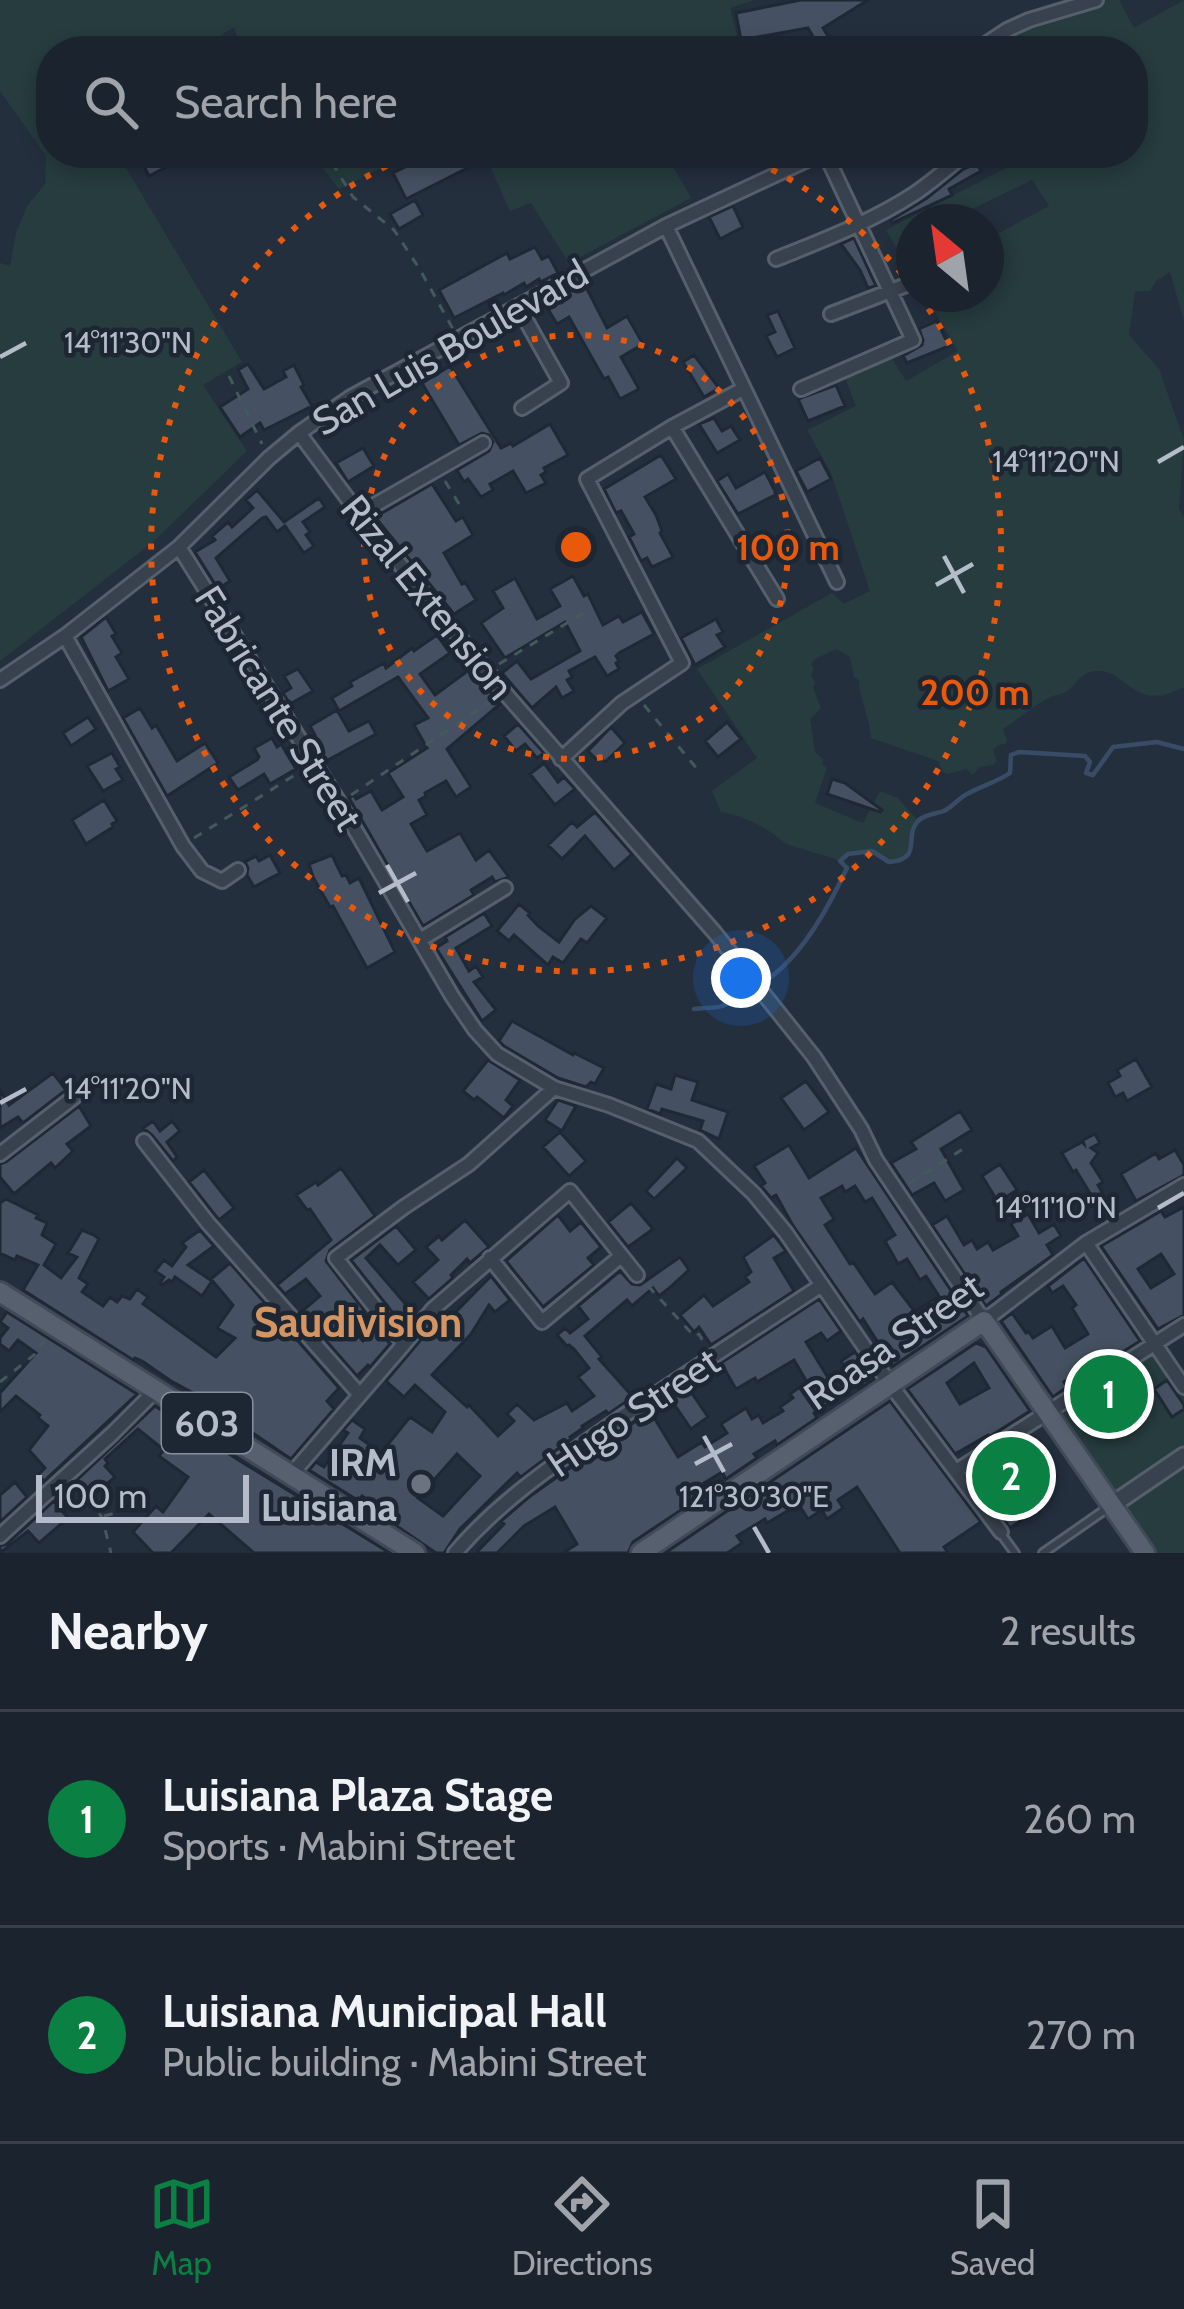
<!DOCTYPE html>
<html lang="en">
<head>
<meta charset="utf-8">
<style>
	body { margin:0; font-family:Cabin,sans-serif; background:#282f3a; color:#f1f3f6 }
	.compass { position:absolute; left:896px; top:204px; width:108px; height:108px; border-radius:50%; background:#1b232e; box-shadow:0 6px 18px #0003; rotate:331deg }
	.scale { position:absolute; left:36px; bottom:30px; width:213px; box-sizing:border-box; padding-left:12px; border:6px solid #b4bcc9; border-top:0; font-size:33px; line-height:42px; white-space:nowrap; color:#b4bcc9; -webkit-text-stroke:9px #1d2633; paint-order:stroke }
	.you { position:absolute; left:741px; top:978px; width:42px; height:42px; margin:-30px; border:9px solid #fff; border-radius:50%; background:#1a73e8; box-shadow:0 0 0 18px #1a73e833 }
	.badge { display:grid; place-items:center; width:78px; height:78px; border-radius:50%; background:#0b8043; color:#fff; font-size:39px; font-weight:700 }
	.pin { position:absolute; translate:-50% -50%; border:6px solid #fff; box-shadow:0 3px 12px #0006 }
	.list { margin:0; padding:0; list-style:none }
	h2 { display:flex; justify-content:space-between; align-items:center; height:156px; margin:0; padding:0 48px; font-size:51px }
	h2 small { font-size:39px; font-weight:400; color:#a0a4aa }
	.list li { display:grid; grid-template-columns:78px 1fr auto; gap:36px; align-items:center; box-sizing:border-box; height:216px; padding:0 48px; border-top:3px solid #39404a }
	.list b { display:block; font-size:45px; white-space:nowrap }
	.list p { margin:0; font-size:39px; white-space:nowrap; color:#a0a4aa }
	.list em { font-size:39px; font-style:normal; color:#a0a4aa }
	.icon { flex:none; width:66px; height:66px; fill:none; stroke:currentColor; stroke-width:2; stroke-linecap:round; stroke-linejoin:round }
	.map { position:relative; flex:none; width:1184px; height:1553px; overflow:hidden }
	.search { position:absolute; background:#1b232e; box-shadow:0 6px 18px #0003; left:36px; right:36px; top:36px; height:132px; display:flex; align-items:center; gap:30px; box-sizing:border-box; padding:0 42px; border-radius:48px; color:#a0a4aa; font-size:45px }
	.sheet { height:588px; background:#1b232e }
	nav { display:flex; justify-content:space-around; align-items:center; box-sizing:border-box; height:168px; border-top:3px solid #39404a; background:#1b232e; font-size:33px; color:#a0a4aa }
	nav a { display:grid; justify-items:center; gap:6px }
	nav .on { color:#0b8043 }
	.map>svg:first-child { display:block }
	.green { fill:#263c3f }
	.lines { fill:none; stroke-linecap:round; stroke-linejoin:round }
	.stream { stroke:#394c67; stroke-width:4.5 }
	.building { fill:#455162; stroke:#1f2835; stroke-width:3; fill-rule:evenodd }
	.service-casing { stroke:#565f6c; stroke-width:12 }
	.minor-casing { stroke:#565f6c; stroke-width:18 }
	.tertiary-casing { stroke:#565f6c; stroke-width:21 }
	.primary-casing { stroke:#414a57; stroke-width:24 }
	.path { stroke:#44595c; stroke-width:3; stroke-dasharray:9 9; stroke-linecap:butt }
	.service { stroke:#38414e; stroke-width:6 }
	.minor { stroke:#38414e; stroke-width:12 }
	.tertiary { stroke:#38414e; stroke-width:15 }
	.primary { stroke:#56606e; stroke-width:18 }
	.ticks { fill:none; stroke:#b4bcc9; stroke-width:4.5 }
	.ring { fill:none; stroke:#e8590c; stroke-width:6; stroke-dasharray:6 12 }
	.worship-dot { fill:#6b7280; stroke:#1d2633; stroke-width:4.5 }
	.labels { text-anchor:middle; stroke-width:9; stroke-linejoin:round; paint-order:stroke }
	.shield { fill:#1d2633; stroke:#878f9c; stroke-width:3 }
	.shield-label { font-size:36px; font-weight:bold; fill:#b4bcc9 }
	.street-label { font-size:39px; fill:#b4bcc9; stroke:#1d2633 }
	.poi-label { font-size:39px; font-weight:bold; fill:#b4bcc9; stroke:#1d2633; text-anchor:end }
	.neighbourhood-label { font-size:42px; font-weight:bold; fill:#d59563; stroke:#1d2633 }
	.ticks-label { font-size:30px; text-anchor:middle; fill:#b4bcc9; stroke:#1d2633; stroke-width:9; stroke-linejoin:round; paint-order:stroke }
	.centre { fill:#e8590c; stroke:#1d2633; stroke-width:6 }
	.ring-label { font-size:36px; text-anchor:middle; font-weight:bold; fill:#e8590c; stroke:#1d2633; stroke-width:9; stroke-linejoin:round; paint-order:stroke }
</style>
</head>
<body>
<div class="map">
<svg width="1184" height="1553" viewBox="0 0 1184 1553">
	<rect width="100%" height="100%" fill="#242f3e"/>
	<path class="green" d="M0,0H754L730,8L739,43L768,42L770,51H242L234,27L196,51H51V153H117L242,362L203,385L247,451L153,542L0,661V263L10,266L16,233L27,206L45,184L46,156L0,91Z
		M1107,0H1119L1134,28L1184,0V321L1170,272L1156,281L1150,291H1135L1129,335L1159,369L1184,440L1179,509L1184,517V687C1133,714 1127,669 1097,671C1080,672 1078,683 1067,691C1060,696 1055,694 1049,698C1033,705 1018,720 1003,729L1007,740L1005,744L998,745L993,750L997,761L993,765L979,767L973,775L966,769L948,774L943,772L938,761L871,738C870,717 859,699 859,680L854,677L850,657L836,649L815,659L811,664L814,668L811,675L815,683L813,688L821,708L810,719L815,752L823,759L822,764L827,768L815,803L863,823L880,791L898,798L918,821C910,839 915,854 894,863C873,854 862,842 840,861C824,855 809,851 792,846C784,844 783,841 776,836C758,823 742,816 721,812L712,791L757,758L697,669L832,593L844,604L870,591L831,473L807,430L856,406L845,378L889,354L906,381L958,351L929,302L941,294H986V266L991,262L986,251V240L1049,206L1032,180L946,222H914V238L896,247L886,230L1024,159L1022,153H1133V51H976L973,43L1012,25L1054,21Z
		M311,153H412L339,189Z
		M484,153H665L691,198L569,263L531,203L510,211Z
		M1152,1354L1184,1396V1553H1153L1058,1417Z"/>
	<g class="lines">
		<path class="stream" d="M694,1009C703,1007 714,1009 722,1006C732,1003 729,1000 737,994C746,986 761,984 771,977C805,951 829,906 847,868L840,861L848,854L872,851L889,862C924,859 903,837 918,821C924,814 936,814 944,811C952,807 959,798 967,794C981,786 997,782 1010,773L1011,755L1019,752L1085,756L1090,762L1086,773L1093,775L1113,747L1157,742L1184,749"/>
	</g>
	<path class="building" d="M801,0H868L823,28L834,46L825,51H821L808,28L741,40L736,13Z
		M137,153H193L149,176Z
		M433,153H497L406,199L393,173Z
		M977,163L981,171L949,189L952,195L892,223L891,220L927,198L962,170Z
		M415,200L423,215L399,229L390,214Z
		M733,206L743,227L720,239L709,217Z
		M854,238L876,286L868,288L860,270L841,244Z
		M535,247L542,259L549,256L558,273L540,282L539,279L526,287L524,283L504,295L503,293L454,318L439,290L507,253L510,259Z
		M584,283L607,328L627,316L643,344L621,357L639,389L620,399L608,377L604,379L569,317L557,324L545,304Z
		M778,311L795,348L777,357L766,336L775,332L767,315Z
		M937,321L949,346L907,363L903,356L922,345L923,340L919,329Z
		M694,355L719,388L704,397L683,362Z
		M248,364L264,389L286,377L283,371L294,365L304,385L301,387L312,406L264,430L260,423L240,437L220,407L248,389L238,370Z
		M450,366L501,448L511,443L513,446L550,424L568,455L544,468L546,472L541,475L546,483L526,493L513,471L490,484L493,490L481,497L468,479L464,482L457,470L489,451L493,442L489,435L482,433L459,445L422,383Z
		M836,385L845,406L808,421L798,399Z
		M714,418L722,431L731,426L740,440L717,453L699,424Z
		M363,448L374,466L348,482L336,463Z
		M661,455L676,479L645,497L656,515L662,531L660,533L673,557L652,567L647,558L641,561L629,537L634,534L621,511L616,513L604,489Z
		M820,458L831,479L807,492L796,471Z
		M765,472L775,491V495L738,514L717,481L728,474L736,488Z
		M432,484L456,521L463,517L473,535L444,553L462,584L465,582L476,600L454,614L375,517Z
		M257,490L284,522L319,498L325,507L303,522L310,532L306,535L314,546L304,553L285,526L277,532L266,517L262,518L216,558L230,581L218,589L195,552L215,540L212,536L228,522L232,527L253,508L246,500Z
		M573,576L584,596L588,594L603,625L619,616L623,622L642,612L654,634L619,653L616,656L619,661L616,663L619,669L607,676L595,657L569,671L572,677L567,680L574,691L562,698L556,687L532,708L502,673L517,661L531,679L580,651L565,622L505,658L481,623L503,608L493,591L515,578L537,619L560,606L550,589Z
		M106,617L116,634L112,636L122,653L116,657L129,679L108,691L81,637Z
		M716,619L723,632L717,635L725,647L695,665L681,638Z
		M437,635L450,653L420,674L435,695L469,670L472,673L474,672L500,704L447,749L471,787L456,797L446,781L425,793L426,796L419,800L427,815L411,824L427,851L460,833L476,860L489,850L509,877L495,882L492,877L471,890L474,895L423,926L349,798L354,795L356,799L371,791L382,810L403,797L388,773L427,748L414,725L428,718L398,677L339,711L332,698L352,686L350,682L384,663L386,668L412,648L414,651Z
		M298,669L313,691L290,704L283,693L291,688L284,676Z
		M140,708L152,728L156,725L177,761L205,743L218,763L167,796L123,718Z
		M337,710L349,731L369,721L376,734L326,761L311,738L315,735L310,726Z
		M88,717L96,729L71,746L63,733Z
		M727,722L741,739L718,757L705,741Z
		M518,724L544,753L537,758L525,744L516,751L504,736Z
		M611,727L625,743L605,762L599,757L596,759L588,751Z
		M272,738L277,747L281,744L296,769L270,784L264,774L238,790L229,777L257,760L259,757L254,748Z
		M112,753L120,767L116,769L123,780L103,791L87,766Z
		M544,763L558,782L564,777L575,789L555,805L530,774Z
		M832,779L845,783L882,810L880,812L827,794Z
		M104,800L117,821L112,824L113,827L86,844L72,820Z
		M595,812L632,854L614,870L585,836L562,859L548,845L572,822L577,827Z
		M270,855L280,873L254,887L247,875L248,868L245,862L256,856L259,861Z
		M332,855L342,876L346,875L350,883L359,878L395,952L367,968L333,906L330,907L313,877L309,864Z
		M519,904L530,913L528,915L538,926L559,942L575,919L591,906L607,918L587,943L581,939L563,963L553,957L548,965L514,935L509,941L497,931Z
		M484,913L492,926L456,948L469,971L476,966L483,977L474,982L496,1010L482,1021L436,948L447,941L445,937Z
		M512,1021L573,1055L574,1053L604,1068L595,1084L591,1082L586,1087L558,1078L504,1046L499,1041Z
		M1136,1059L1152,1087L1127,1101L1123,1093L1115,1097L1108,1083L1120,1076L1117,1070Z
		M488,1060L520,1080L506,1100L513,1106L504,1118L477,1097L474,1100L463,1091Z
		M53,1073L66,1090L23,1123L18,1117L0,1128V1090L9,1105Z
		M675,1075L698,1082L692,1100L728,1112L719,1139L700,1130L703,1121L662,1109L660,1114L647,1109L656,1084L671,1089Z
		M806,1081L829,1112L804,1130L781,1098Z
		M558,1100L576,1106L562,1131L545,1120Z
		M79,1106L91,1126L67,1144L73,1151L55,1168L51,1163L14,1194L0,1177V1164L6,1162Z
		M960,1111L972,1130L941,1149L964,1190L945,1201L934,1183L912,1195L891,1163L916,1149L911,1142Z
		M153,1121L160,1131L172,1121L180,1131L167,1142L177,1157L173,1161L152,1135L143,1128Z
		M560,1132L586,1161L569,1176L543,1147Z
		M1095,1134L1100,1143L1091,1148L1098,1153L1091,1163L1103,1182L1098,1185L1103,1194L1094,1200L1076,1170L1073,1172L1062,1153L1082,1142L1084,1144L1083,1140Z
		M789,1145L809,1178L856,1148L968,1316L893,1366L863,1319L860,1322L792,1224L776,1195L771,1198L761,1186L765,1183L754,1166ZM842,1186L845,1192L855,1186L865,1202L872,1198L895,1235L885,1241L898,1264L907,1259L920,1280L926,1276L939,1296L915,1312L892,1282L875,1294L853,1262L850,1264L825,1225L834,1219L821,1198Z
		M1175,1150L1184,1165V1175L1136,1201L1121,1174L1156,1153L1159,1159Z
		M677,1158L687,1168L654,1199L646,1191Z
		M1000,1164L1017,1190L998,1202L982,1176Z
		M341,1168L375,1216L330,1250L326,1261L364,1310L347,1324L363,1341L378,1328L390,1344L370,1367L368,1365L357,1376L301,1312L320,1296L306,1279L285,1294L277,1285L331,1240L310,1209L307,1210L296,1195L316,1182L318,1185Z
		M204,1170L234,1208L219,1220L189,1182Z
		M6,1199L38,1215L36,1218L47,1223L42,1235L56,1244L44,1265L61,1278L77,1257L68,1253L82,1230L94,1235L99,1239L79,1278L88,1284L82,1292L103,1306L110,1297L117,1302L122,1296L130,1299L137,1289L148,1297L143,1304L216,1357L235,1338L217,1328L233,1305L211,1279L230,1263L339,1388L327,1401L334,1409L291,1459L197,1395L171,1381L142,1361L135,1358L133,1360L23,1290L38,1265L17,1256L15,1260L0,1253V1203Z
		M631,1203L653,1229L628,1247L608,1222Z
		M1184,1207V1315L1158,1329L1101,1246L1161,1211L1165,1217ZM1161,1254L1174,1274L1151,1288L1138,1269Z
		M1028,1214L1039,1233L1054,1224L1061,1236L1047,1245L1053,1255L1001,1292L1002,1294L986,1306L932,1225L947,1216L964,1245L972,1240L977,1249L988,1242L993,1250L1018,1236L1011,1224Z
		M558,1215L570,1231L581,1222L601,1247L588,1258L594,1265L543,1307L506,1261Z
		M465,1220L489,1247L470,1263L467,1259L451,1275L453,1278L429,1299L413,1282L438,1260L426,1247L439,1236L442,1240Z
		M396,1226L416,1250L398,1265L380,1245L366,1258L415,1315L404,1327L351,1260Z
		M200,1230L214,1246L188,1265L212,1281L202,1296L175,1277L172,1282L169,1280L162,1285L160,1283L164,1277L155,1271L164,1260L172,1266L186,1247L182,1243Z
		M774,1235L786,1251L774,1258L794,1291L711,1345L699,1327L694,1332L680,1315L704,1295L713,1306L749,1282L745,1277L751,1272L743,1257Z
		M680,1257L689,1270L668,1289L659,1296L653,1288L632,1306L627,1300L585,1336L602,1357L599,1359L633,1397L608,1414L606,1411L582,1426L583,1428L570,1437L571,1439L521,1477L517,1473L460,1529L444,1553H436L391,1522L383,1516L385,1513L362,1496L359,1501L309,1470L316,1462L324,1467L348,1433L343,1430L352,1420L365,1429L360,1438L381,1453L410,1417L432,1432L445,1412L415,1385L404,1397L386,1381L435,1323L441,1327L491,1276L510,1300L495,1312L489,1305L471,1334L432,1375L467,1407L469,1405L498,1436L514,1421L507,1414L517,1404L534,1420L567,1403L572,1411L594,1396L578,1377L589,1368L574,1349L569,1345L567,1346L557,1335L565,1328L570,1333L588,1319L578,1306L620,1271L632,1284L640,1285ZM457,1454L480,1476L443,1516L418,1498Z
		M1084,1258L1140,1341L1094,1370L1091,1365L1064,1382L1067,1387L1053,1397L1001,1321L1012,1313L1026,1333L1028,1331L1033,1338L1052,1326L1065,1348L1088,1334L1072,1308L1076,1305L1063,1286L1052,1293L1048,1286Z
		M819,1299L841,1331L827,1341L821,1333L806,1342L840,1397L814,1413L817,1418L777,1445L775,1441L754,1454L757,1458L726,1479L722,1472L704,1483L707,1489L694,1497L696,1500L633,1542L628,1553H563L577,1544L555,1507L524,1526L497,1553H476L504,1524L501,1521L529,1497L650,1411L678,1457L702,1442L705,1447L727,1433L721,1424L746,1408L752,1419L759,1415L763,1423L783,1411L780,1407L793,1398L790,1394L807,1382L794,1360L757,1382L755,1378L736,1389L721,1363Z
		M7,1312L137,1394L44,1481L38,1475L45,1468L29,1450L48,1426L38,1418L40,1415L16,1396L0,1412V1393L36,1353L18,1340L9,1351L0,1344V1338L8,1328L0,1322Z
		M976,1343L986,1347L1030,1411L989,1437L988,1435L955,1454L907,1389ZM974,1363L989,1388L960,1404L947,1383Z
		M855,1352L874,1379L859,1389L841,1361Z
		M1167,1380L1184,1405V1409L1172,1417L1154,1389Z
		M687,1386L708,1417L691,1429L670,1398Z
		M890,1401L981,1522L944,1547L948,1553H900L857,1487L838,1500L843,1508L827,1519L822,1510L808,1519L801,1508L796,1511L794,1507L767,1523L765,1519L737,1536L742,1543L727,1553H665Z
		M155,1406L240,1461L390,1553H254L209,1514L171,1553H153L133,1532L156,1506L163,1512L188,1477L159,1456L164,1450L138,1429L105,1459L108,1463L105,1466L115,1477L92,1497L77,1480Z
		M1030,1436L1057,1477L1017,1503L1026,1517L1010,1528L971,1474Z
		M15,1482L27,1497L0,1522V1495Z
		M54,1501L68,1518L39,1543L28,1531L0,1553V1546L7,1544Z"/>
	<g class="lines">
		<g class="service-casing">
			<path id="service" d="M1004,1538L1015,1553
				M1043,1553L1109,1507"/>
		</g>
		<g class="minor-casing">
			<path id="minor" d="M975,51L1007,30L1029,20L1096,0
				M666,226L837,582
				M776,259C823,240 871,222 914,194C932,182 949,167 966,153
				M518,306L561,383L522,408
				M831,314L914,282
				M801,389L913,340L825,153
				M672,427L777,599
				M299,433L359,514L504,692L715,933L814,1057L861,1129L876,1160L984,1321L1086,1243L1184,1185
				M359,514L483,443
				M179,547L339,802L452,996L475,1030L497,1054L554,1088L609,1105L698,1141L754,1194L786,1233L890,1384L1001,1532
				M65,636L183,846L202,871L222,881L238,870
				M0,680L65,636L179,547L269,458L299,433L351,397L666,226L822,153
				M561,759L622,703L682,663L587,479L672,427L743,389
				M420,940L505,888
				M144,1141L208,1223L360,1395
				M0,1154L74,1097
				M1086,1243L1184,1387
				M490,1258L542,1322L621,1256
				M404,1344L433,1309L570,1191L637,1275
				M956,1471L1184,1325
				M290,1476L404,1344L336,1258L404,1207L469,1164L554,1088
				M0,1536L112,1434L156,1390
				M455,1553C496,1505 546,1470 597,1434C671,1383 747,1334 822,1285"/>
		</g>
		<g class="tertiary-casing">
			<path id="tertiary" d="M1112,1505L1184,1456"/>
		</g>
		<g class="primary-casing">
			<path id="primary" d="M0,1292L415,1553
				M641,1553L984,1321L1145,1553"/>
		</g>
		<path class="path" d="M265,153L273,160L304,156L323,157L331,161L353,197L394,230L419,268L453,329
			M229,376L262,444
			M445,481L462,509
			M499,664L592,608
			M644,705L698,770
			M351,795L493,700
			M194,838L303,770
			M909,1184L969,1145
			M648,1286L695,1337L699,1334L705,1345
			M0,1382L34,1355L46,1338
			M76,1486L102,1517L111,1553
			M104,1516L149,1504"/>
		<use href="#service" class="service"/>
		<use href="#minor" class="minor"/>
		<use href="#tertiary" class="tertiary"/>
		<use href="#primary" class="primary"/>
	</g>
	<path class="ticks" d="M0,357L26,343M1158,462L1184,447M944,556L964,593M936,585L973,564M387,865L408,902M379,893L416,873M0,1103L26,1089M1158,1208L1184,1193M704,1436L724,1472M695,1464L732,1444M754,1527L769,1553"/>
	<g class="ring">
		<circle cx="576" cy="547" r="212"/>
		<path d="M739 154A425 425 0 0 1 913 288M918 294A425 425 0 1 1 413 154"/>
	</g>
	<circle class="worship-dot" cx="421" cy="1484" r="12"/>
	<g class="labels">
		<rect class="shield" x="162" y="1393" width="90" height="60" rx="9"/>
		<g class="shield-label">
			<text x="207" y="1436">603</text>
		</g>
		<g class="street-label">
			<text transform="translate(450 347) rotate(-30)" y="14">San Luis Boulevard</text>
			<text transform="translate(428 597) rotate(51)" y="14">Rizal Extension</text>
			<text transform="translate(279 708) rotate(58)" y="14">Fabricante Street</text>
			<text transform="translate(893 1341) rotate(-35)" y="14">Roasa Street</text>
			<text transform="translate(633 1412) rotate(-34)" y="14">Hugo Street</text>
		</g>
		<g class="poi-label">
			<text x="397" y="1476">IRM<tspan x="397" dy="45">Luisiana</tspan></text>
		</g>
		<g class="neighbourhood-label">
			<text x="358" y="1337">Saudivision</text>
		</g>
	</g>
	<g class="ticks-label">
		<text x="128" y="353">14°11'30"N</text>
		<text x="1056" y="472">14°11'20"N</text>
		<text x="128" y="1099">14°11'20"N</text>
		<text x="1056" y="1218">14°11'10"N</text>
		<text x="754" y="1507">121°30'30"E</text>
	</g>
	<circle cx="576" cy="547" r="18" class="centre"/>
	<g class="ring-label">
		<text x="788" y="560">100 m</text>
		<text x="975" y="705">200 m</text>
	</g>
</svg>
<svg class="compass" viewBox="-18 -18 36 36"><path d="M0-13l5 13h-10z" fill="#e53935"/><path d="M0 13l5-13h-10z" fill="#a0a4aa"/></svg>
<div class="scale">100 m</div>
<div class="you"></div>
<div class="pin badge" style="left:1109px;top:1394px">1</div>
<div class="pin badge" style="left:1011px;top:1476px">2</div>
<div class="search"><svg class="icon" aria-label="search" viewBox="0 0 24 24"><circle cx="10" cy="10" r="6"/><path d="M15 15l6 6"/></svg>Search here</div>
</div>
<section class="sheet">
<h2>Nearby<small>2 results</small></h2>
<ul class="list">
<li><span class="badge">1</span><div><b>Luisiana Plaza Stage</b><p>Sports · Mabini Street</p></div><em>260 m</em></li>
<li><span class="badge">2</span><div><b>Luisiana Municipal Hall</b><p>Public building · Mabini Street</p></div><em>270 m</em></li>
</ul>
</section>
<nav>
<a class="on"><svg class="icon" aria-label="map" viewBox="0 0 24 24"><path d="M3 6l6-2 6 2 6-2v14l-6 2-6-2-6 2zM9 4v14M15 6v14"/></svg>Map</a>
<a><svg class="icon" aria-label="directions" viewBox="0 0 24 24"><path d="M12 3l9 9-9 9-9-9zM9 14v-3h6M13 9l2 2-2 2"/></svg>Directions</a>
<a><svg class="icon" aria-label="saved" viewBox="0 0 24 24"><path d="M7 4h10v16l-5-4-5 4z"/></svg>Saved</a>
</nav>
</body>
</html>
